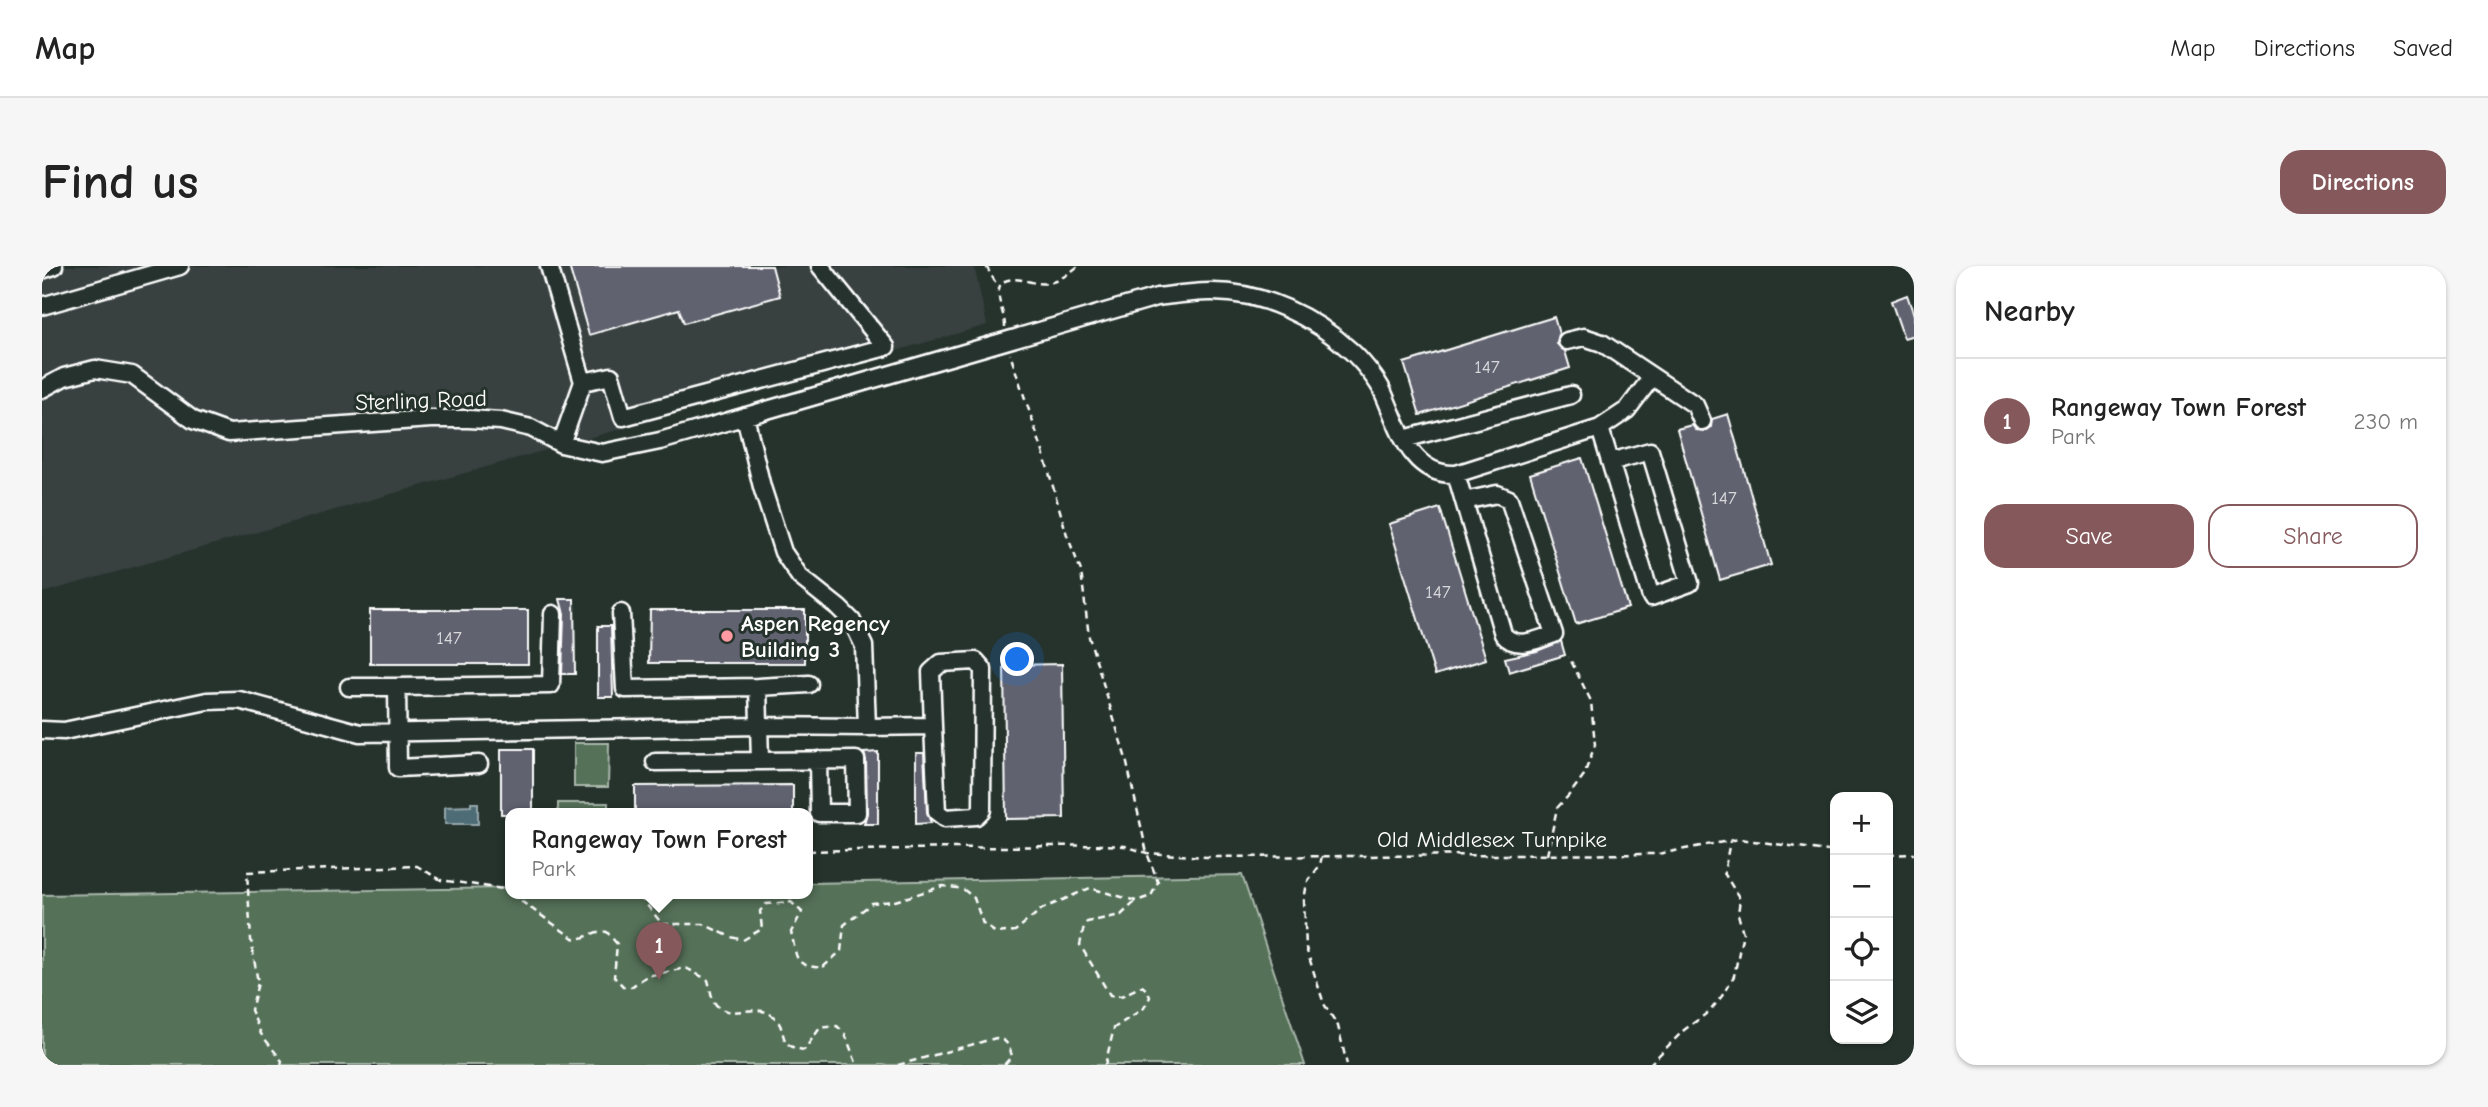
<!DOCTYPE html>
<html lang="en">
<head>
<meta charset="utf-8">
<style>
	body { margin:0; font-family:"Comic Neue",sans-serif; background:#f6f6f6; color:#222 }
	.controls { position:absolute; right:21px; bottom:21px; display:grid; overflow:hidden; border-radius:14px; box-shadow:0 2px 5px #0004 }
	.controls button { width:63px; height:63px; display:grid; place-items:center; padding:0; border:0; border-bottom:2px solid #e0e0e0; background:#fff; color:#222; font:35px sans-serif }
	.you { position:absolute; left:976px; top:394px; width:24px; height:24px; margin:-18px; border:5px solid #fff; border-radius:50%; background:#1a73e8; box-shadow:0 0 0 10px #1a73e833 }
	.badge { display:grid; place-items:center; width:46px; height:46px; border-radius:50%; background:#85585c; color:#fff; font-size:23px; font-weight:700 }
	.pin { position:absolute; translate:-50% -58px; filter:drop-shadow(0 2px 4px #0008) }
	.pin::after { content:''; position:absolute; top:37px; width:24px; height:21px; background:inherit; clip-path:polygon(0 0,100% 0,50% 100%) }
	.popup { position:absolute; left:463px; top:542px; width:308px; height:91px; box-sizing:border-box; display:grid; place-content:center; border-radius:14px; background:#fff; filter:drop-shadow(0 2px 5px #0005); font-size:23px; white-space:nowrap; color:#767676 }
	.popup b { font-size:26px; color:#222 }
	.popup::after { content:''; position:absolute; left:50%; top:100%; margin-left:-14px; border:14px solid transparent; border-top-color:#fff }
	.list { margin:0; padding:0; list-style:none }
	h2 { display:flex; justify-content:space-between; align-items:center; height:91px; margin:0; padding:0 28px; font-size:30px }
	h2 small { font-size:23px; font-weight:400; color:#767676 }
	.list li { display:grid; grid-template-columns:46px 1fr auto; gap:21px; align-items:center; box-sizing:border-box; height:126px; padding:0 28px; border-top:2px solid #e0e0e0 }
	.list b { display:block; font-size:26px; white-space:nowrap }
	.list p { margin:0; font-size:23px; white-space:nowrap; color:#767676 }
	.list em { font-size:23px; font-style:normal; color:#767676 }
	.actions { display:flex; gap:14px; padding:21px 28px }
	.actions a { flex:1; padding:16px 0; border:2px solid #85585c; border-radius:21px; text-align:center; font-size:24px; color:#85585c }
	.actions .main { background:#85585c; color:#fff }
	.icon { flex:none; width:38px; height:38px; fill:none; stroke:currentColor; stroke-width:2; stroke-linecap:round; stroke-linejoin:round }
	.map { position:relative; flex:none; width:1872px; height:799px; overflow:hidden; border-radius:21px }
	header { display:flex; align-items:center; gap:42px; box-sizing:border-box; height:98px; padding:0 35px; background:#fff; border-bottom:2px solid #e0e0e0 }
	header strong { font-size:33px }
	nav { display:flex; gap:38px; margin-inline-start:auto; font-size:24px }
	.intro { display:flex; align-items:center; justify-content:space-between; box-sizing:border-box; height:168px; padding:0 42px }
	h1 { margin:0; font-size:49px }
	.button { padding:18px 32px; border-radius:21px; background:#85585c; color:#fff; font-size:24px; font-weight:700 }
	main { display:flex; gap:42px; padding:0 42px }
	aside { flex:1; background:#fff; border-radius:21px; box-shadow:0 2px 5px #0004 }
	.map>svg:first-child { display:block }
	.built { fill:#384141 }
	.green { fill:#547159; stroke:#aab8ac; stroke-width:2 }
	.water { fill:#4e6c74; stroke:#95a7ac; stroke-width:2 }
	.building { fill:#616270; stroke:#fff; stroke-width:2 }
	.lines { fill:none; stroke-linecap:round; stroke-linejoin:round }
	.minor-casing { stroke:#fff; stroke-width:21 }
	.path { stroke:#fff; stroke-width:2.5; stroke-dasharray:7 5; stroke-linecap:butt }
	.minor { stroke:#26332d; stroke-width:16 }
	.poi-dot { fill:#ff9aa2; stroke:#26332d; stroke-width:2.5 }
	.labels { text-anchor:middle; stroke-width:6; stroke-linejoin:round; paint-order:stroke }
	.number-label { font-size:19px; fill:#d8d8db }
	.street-label { font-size:23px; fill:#fff; stroke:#26332d }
	.poi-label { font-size:23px; font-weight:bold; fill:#fff; stroke:#26332d; text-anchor:start }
</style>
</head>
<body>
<header>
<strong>Map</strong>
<nav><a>Map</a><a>Directions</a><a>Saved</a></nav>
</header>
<div class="intro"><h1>Find us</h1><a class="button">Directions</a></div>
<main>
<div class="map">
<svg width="1872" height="799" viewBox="0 0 1872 799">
	<rect width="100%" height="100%" fill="#26332d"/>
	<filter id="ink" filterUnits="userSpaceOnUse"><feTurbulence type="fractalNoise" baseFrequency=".0143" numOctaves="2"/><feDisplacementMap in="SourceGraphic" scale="14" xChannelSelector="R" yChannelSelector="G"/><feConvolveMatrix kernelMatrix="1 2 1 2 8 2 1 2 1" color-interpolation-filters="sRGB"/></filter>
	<g filter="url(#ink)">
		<path class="built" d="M0,0H932L945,59L0,327Z"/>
		<path class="green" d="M532,477H567L566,521H532Z
			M516,537H566V548H516Z
			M1200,609L1263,799H0V629L468,622V628H766V617Z"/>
		<path class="water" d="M429,537H436V558H403V541L429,540Z"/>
		<path class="building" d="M527,0H730L738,30L642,57L637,43L547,69Z
			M1865,29L1872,49V69L1862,72L1849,35Z
			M1512,51L1517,68L1515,78L1523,85L1528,102L1378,149L1362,97Z
			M1686,148L1729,299L1678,314L1635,163L1650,159L1654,164L1664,165L1669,161L1670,153Z
			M1540,192L1586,342L1534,358L1488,208Z
			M1398,242L1444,393L1393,409L1347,258Z
			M518,333H532L533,408H520L522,348Z
			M328,344H486V398H328Z
			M608,344H763V397H607Z
			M556,360H569L571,431H556Z
			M1519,375L1523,389L1467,406L1463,392L1495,385Z
			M1020,398L1022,552L964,553L962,399Z
			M459,483H491V548H459Z
			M836,486V558H822L825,547L824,494L822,487Z
			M874,487H882L885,546L889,557L874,558Z
			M751,519V548H593V520Z"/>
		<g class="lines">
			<g class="minor-casing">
				<path id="minor" d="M507,0L541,116L519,178
					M0,4L12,0
					M0,40L138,0
					M1525,75L1542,71L1560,77L1653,139L1660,155
					M541,116L569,110L581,151L844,81L778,0
					M0,123L22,111L53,103L90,109L151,154L187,167L389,153H427L459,155L489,162L519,178L560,187L618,175L1115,31C1132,29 1151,26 1168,26C1220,25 1272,51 1309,85C1319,94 1332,110 1339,122C1356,157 1366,210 1414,208L1558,162L1585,144L1610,111
					M1558,162L1609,331L1648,317L1608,185L1568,196
					M1362,173L1529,129
					M1414,208L1461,368C1473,384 1496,374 1512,368L1467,233L1455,228L1422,235
					M579,347L583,423L716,421L718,495L814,494L815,547H777L776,494
					M307,421H355
					M716,421L767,418
					M825,461L891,460L889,406L899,397L934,395L941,403L940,544L934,550L903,552L895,546L891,460
					M0,464L22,465L165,435L197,434L318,467L718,460L825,461L822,380L810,355L797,342L758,311L741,286L720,221L703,150
					M613,496L718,495
					M437,498L356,502L355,421L509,419L511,348"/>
			</g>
			<path class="path" d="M944,0L956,21
				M963,61C963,46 952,31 959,17C975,7 989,20 1005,17C1016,16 1028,7 1036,0
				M766,585L1060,579L1083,580L1105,587L1165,591L1616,588L1697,573L1793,586
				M1505,589L1515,542L1528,528L1542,509L1553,479L1549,435L1527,391
				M1846,589L1872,588
				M1280,590L1278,599L1265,617L1262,634L1264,682L1282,738L1296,760L1305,799
				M469,628L531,672C544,675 551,663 565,666L575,678L572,711L582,721H589L605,710L644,702L666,714C668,721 669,730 672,736C685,756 711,737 728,748C749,761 731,780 762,784L778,762L795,760L803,768L815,799
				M585,628L601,634L620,658H661L689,671L701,674L720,663L718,645L724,638L749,636L760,646L749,666C756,693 750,699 780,702L799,685L802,659L830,637L853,635L901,620L921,623L932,632L941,658L954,667L973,665L1000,643L1048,622L1094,635L1109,630L1116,616L1105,587L1084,493L1047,371L1039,305L1025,269L1001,186L968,88
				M239,799L240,795L219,768L209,744L216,717L209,674L205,606L375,600L399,614L468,624
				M856,799L954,772C965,773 967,780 970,790L962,799
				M1063,799L1072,762L1102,742L1108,731L1105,724L1100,720L1079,730L1068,729L1038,679L1042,660L1045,656L1079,649L1094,635
				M1607,799L1642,764L1668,745L1680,730L1692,710L1701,667L1696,648L1698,633L1682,607L1688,575"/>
			<use href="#minor" class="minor"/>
		</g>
	</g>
	<circle class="poi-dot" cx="685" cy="370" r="7"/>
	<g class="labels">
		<g class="number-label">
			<text x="1445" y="107">147</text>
			<text x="1682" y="238">147</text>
			<text x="1396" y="332">147</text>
			<text x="407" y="378">147</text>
		</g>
		<g class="street-label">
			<text transform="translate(379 134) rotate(-2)" y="8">Sterling Road</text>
			<text x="1450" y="581">Old Middlesex Turnpike</text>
		</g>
		<g class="poi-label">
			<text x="699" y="365">Aspen Regency<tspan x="699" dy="26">Building 3</tspan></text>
		</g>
	</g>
</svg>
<div class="controls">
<button>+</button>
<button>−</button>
<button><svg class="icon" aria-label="locate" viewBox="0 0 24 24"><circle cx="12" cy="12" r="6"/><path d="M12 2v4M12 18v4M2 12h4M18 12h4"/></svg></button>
<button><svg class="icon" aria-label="layers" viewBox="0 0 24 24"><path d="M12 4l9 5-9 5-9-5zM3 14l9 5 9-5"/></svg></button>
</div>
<div class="you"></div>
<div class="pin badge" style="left:617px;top:714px">1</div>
<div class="popup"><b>Rangeway Town Forest</b>Park</div>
</div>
<aside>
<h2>Nearby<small></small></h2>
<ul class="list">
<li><span class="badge">1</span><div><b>Rangeway Town Forest</b><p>Park</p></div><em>230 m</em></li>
</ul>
<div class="actions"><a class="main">Save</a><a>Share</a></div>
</aside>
</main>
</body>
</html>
